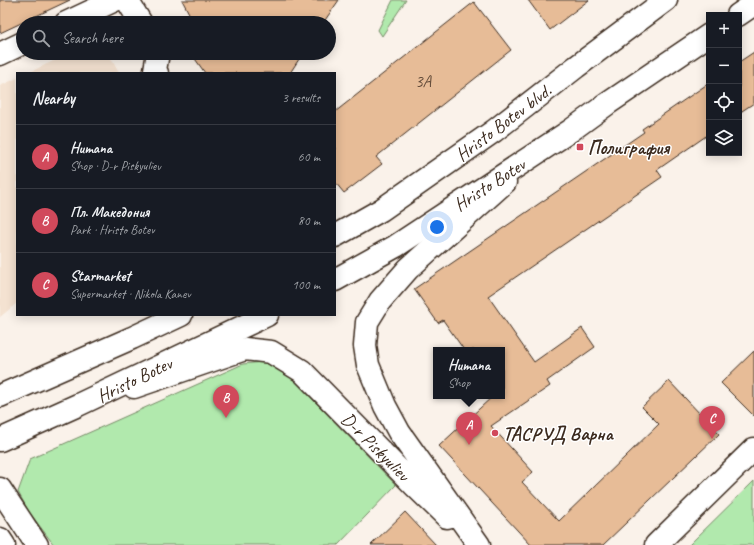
<!DOCTYPE html>
<html lang="en">
<head>
<meta charset="utf-8">
<style>
	body { margin:0; font-family:Caveat,sans-serif; background:#242831; color:#f1f3f6 }
	.controls { position:absolute; right:12px; top:12px; display:grid; overflow:hidden; border-radius:0px; box-shadow:0 2px 10px #0003 }
	.controls button { width:36px; height:36px; display:grid; place-items:center; padding:0; border:0; border-bottom:1px solid #363941; background:#171b24; color:#f1f3f6; font:20px sans-serif }
	.you { position:absolute; left:437px; top:227px; width:14px; height:14px; margin:-10px; border:3px solid #fff; border-radius:50%; background:#1a73e8; box-shadow:0 0 0 6px #1a73e833 }
	.badge { display:grid; place-items:center; width:26px; height:26px; border-radius:50%; background:#d1495b; color:#fff; font-size:13px; font-weight:700 }
	.pin { position:absolute; translate:-50% -33px; filter:drop-shadow(0 1px 2px #0008) }
	.pin::after { content:''; position:absolute; top:21px; width:14px; height:12px; background:inherit; clip-path:polygon(0 0,100% 0,50% 100%) }
	.popup { position:absolute; left:433px; top:347px; width:72px; height:52px; box-sizing:border-box; display:grid; place-content:center; border-radius:0px; background:#171b24; filter:drop-shadow(0 1px 3px #0005); font-size:13px; white-space:nowrap; color:#9ea1a6 }
	.popup b { font-size:15px; color:#f1f3f6 }
	.popup::after { content:''; position:absolute; left:50%; top:100%; margin-left:-8px; border:8px solid transparent; border-top-color:#171b24 }
	.list { margin:0; padding:0; list-style:none }
	h2 { display:flex; justify-content:space-between; align-items:center; height:52px; margin:0; padding:0 16px; font-size:17px }
	h2 small { font-size:13px; font-weight:400; color:#9ea1a6 }
	.list li { display:grid; grid-template-columns:26px 1fr auto; gap:12px; align-items:center; box-sizing:border-box; height:64px; padding:0 16px; border-top:1px solid #363941 }
	.list b { display:block; font-size:15px; white-space:nowrap }
	.list p { margin:0; font-size:13px; white-space:nowrap; color:#9ea1a6 }
	.list em { font-size:13px; font-style:normal; color:#9ea1a6 }
	.icon { flex:none; width:22px; height:22px; fill:none; stroke:currentColor; stroke-width:2; stroke-linecap:round; stroke-linejoin:round }
	.map { position:relative; flex:none; width:754px; height:545px; overflow:hidden }
	.search { position:absolute; background:#171b24; box-shadow:0 2px 10px #0003; left:16px; top:16px; width:320px; height:44px; display:flex; align-items:center; gap:10px; box-sizing:border-box; padding:0 14px; border-radius:22px; color:#9ea1a6; font-size:15px }
	.panel { position:absolute; background:#171b24; box-shadow:0 2px 10px #0003; left:16px; top:72px; width:320px; height:244px; border-radius:0px }
	.map>svg:first-child { display:block }
	.built { fill:#f4e2d1 }
	.green { fill:#b1e9ad; stroke:#768a66 }
	.building { fill:#e7bc97; stroke:#3b2a1e }
	.lines { fill:none; stroke-linecap:round; stroke-linejoin:round }
	.street-casing { stroke:#3b2a1e; stroke-width:25 }
	.secondary-casing { stroke:#3b2a1e; stroke-width:25 }
	.primary-casing { stroke:#3b2a1e; stroke-width:25 }
	.street { stroke:#fff; stroke-width:22 }
	.secondary { stroke:#fff; stroke-width:22 }
	.primary { stroke:#fff; stroke-width:22 }
	.poi-dot { fill:#d1495b; stroke:#fff; stroke-width:1.5 }
	.labels { text-anchor:middle; stroke-width:3; stroke-linejoin:round; paint-order:stroke }
	.number-label { font-size:17px; fill:#664e3c }
	.street-label { font-size:19px; fill:#3b2a1e; stroke:#fff }
	.poi-label { font-size:19px; font-weight:bold; fill:#3b2a1e; stroke:#fff; text-anchor:start }
</style>
</head>
<body>
<div class="map">
<svg width="754" height="545" viewBox="0 0 754 545">
	<rect width="100%" height="100%" fill="#faf2ea"/>
	<filter id="ink" filterUnits="userSpaceOnUse"><feTurbulence type="fractalNoise" baseFrequency=".025" numOctaves="2"/><feDisplacementMap in="SourceGraphic" scale="8" xChannelSelector="R" yChannelSelector="G"/><feConvolveMatrix kernelMatrix="1 2 1 2 8 2 1 2 1" color-interpolation-filters="sRGB"/></filter>
	<g filter="url(#ink)">
		<path class="built" d="M70,53H108L119,73H28Z
			M17,78V303L0,317V86Z"/>
		<path class="green" d="M393,0H406L382,36L378,30Z
			M262,362L283,369L396,485L338,545H54L29,512L18,492L30,459L243,364Z
			M754,481V545H689Z"/>
		<path class="building" d="M0,0H70L0,33Z
			M182,0H339L323,23H186L192,19Z
			M528,0H589L550,30Z
			M474,2L511,50L376,157L382,164L344,193L335,182V112Z
			M754,52V103L739,113V62Z
			M191,53H303L290,73H205Z
			M709,83V134L657,170L662,177L488,296L534,362L582,328L595,347L547,381L550,386L491,426L533,472L522,482L559,521L659,424L642,407L669,381L719,434L603,545H531L439,446L493,396H502V350H464L443,320L438,323L414,289L644,132L642,129Z
			M754,351V416L721,383Z
			M405,512L436,545H371Z"/>
		<g class="lines">
			<g class="street-casing">
				<path id="street" d="M127,0L141,23
					M66,23L115,0
					M0,54L23,43
					M157,73L155,70L158,53
					M656,545L754,449"/>
			</g>
			<g class="secondary-casing">
				<path id="secondary" d="M134,387L245,349L271,352L302,371L414,485L447,517
					M0,489L37,545
					M0,539L4,545
					M479,545L399,432L385,406L368,365L365,346L367,322L380,301L408,269L505,182"/>
			</g>
			<g class="primary-casing">
				<path id="primary" d="M738,15L754,4
					M335,236L381,210L494,131L576,67L666,0
					M335,280L396,246L570,131L607,104L709,35
					M0,396L132,338L181,315
					M0,440L78,405L267,315"/>
			</g>
			<use href="#street" class="street"/>
			<use href="#secondary" class="secondary"/>
			<use href="#primary" class="primary"/>
		</g>
	</g>
	<g class="poi-dot">
		<rect x="576" y="143" width="8" height="8" rx="2"/>
		<circle cx="495" cy="433" r="4"/>
	</g>
	<g class="labels">
		<g class="number-label">
			<text x="423" y="87">3А</text>
		</g>
		<g class="street-label">
			<text transform="translate(503 122) rotate(-37)" y="7">Hristo Botev blvd.</text>
			<text transform="translate(489 184) rotate(-33)" y="7">Hristo Botev</text>
			<text transform="translate(134 379) rotate(-26)" y="7">Hristo Botev</text>
			<text transform="translate(376 446) rotate(45)" y="7">D-r Piskyuliev</text>
		</g>
		<g class="poi-label">
			<text x="588" y="154">Полиграфия</text>
			<text x="503" y="440">ТАСРУД Варна</text>
		</g>
	</g>
</svg>
<div class="controls">
<button>+</button>
<button>−</button>
<button><svg class="icon" aria-label="locate" viewBox="0 0 24 24"><circle cx="12" cy="12" r="6"/><path d="M12 2v4M12 18v4M2 12h4M18 12h4"/></svg></button>
<button><svg class="icon" aria-label="layers" viewBox="0 0 24 24"><path d="M12 4l9 5-9 5-9-5zM3 14l9 5 9-5"/></svg></button>
</div>
<div class="you"></div>
<div class="pin badge" style="left:469px;top:445px">A</div>
<div class="popup"><b>Humana</b>Shop</div>
<div class="pin badge" style="left:226px;top:418px">B</div>
<div class="pin badge" style="left:712px;top:439px">C</div>
<div class="search"><svg class="icon" aria-label="search" viewBox="0 0 24 24"><circle cx="10" cy="10" r="6"/><path d="M15 15l6 6"/></svg>Search here</div>
<section class="panel">
<h2>Nearby<small>3 results</small></h2>
<ul class="list">
<li><span class="badge">A</span><div><b>Humana</b><p>Shop · D-r Piskyuliev</p></div><em>60 m</em></li>
<li><span class="badge">B</span><div><b>Пл. Македония</b><p>Park · Hristo Botev</p></div><em>80 m</em></li>
<li><span class="badge">C</span><div><b>Starmarket</b><p>Supermarket · Nikola Kanev</p></div><em>100 m</em></li>
</ul>
</section>
</div>
</body>
</html>
